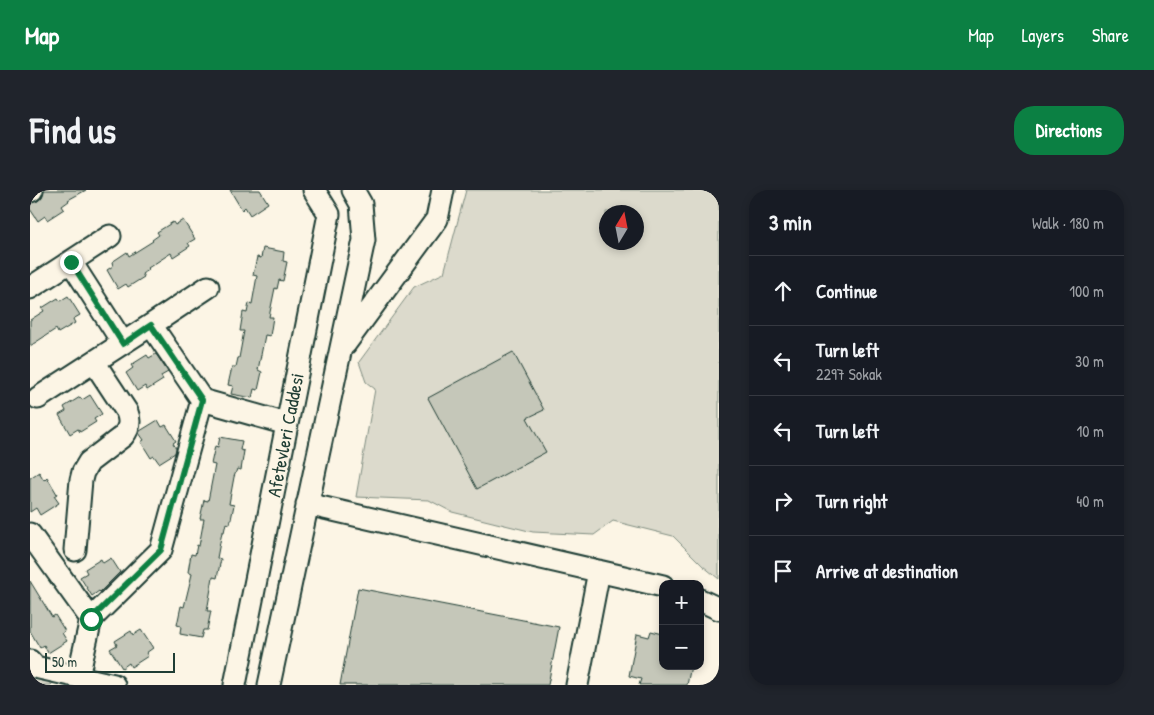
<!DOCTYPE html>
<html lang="en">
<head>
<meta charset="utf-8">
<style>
	body { margin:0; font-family:"Patrick Hand",sans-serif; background:#20242c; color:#f1f3f6 }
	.controls { position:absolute; right:15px; bottom:15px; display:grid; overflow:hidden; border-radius:10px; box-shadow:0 2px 8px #0003 }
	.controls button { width:45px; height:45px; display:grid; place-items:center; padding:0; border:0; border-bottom:1px solid #363941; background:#171b24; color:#f1f3f6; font:25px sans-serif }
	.compass { position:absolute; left:569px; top:15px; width:45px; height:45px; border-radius:50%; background:#171b24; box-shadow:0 2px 8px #0003; rotate:10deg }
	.scale { position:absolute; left:15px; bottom:12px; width:130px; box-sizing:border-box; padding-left:5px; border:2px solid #1f3d34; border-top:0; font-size:14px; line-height:18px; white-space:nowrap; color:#1f3d34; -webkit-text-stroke:4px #fcf5e5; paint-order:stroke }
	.stop { position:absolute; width:15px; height:15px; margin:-11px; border:4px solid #0b8043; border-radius:50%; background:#fff }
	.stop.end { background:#0b8043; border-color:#fff; box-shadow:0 1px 5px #0008 }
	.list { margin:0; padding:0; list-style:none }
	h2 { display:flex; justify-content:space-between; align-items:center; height:65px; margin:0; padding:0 20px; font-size:21px }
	h2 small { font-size:16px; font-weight:400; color:#9ea1a6 }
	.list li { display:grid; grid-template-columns:32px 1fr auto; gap:15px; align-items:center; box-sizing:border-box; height:70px; padding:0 20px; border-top:1px solid #363941 }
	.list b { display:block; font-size:19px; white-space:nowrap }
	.list p { margin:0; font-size:16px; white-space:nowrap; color:#9ea1a6 }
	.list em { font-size:16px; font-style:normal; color:#9ea1a6 }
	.icon { flex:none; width:28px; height:28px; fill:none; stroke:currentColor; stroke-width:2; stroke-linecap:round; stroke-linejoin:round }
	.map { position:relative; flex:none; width:689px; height:495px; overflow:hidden; border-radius:20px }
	header { display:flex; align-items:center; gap:30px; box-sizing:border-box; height:70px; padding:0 25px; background:#0b8043; color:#fff }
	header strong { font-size:24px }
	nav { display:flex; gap:28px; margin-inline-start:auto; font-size:18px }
	.intro { display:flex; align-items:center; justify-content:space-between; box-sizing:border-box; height:120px; padding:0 30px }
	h1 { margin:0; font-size:35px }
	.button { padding:12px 22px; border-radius:20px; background:#0b8043; color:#fff; font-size:18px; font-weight:700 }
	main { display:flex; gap:30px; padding:0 30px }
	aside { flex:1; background:#171b24; border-radius:20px; box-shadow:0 2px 8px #0003 }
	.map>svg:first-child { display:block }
	.green { fill:#dcdacc; stroke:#7e8c80; fill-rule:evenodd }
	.building { fill:#c5c7b9; stroke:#1f3d34 }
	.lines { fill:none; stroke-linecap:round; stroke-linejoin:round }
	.minor-casing { stroke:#1f3d34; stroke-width:25 }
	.minor { stroke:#fcf5e5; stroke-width:21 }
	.route { stroke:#0b8043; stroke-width:6 }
	.labels { text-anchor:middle; stroke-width:4; stroke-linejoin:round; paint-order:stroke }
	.street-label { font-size:19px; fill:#1f3d34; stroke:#fcf5e5 }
</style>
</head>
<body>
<header>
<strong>Map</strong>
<nav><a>Map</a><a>Layers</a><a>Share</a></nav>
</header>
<div class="intro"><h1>Find us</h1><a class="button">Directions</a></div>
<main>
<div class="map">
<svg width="689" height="495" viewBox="0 0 689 495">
	<rect width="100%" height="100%" fill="#fcf5e5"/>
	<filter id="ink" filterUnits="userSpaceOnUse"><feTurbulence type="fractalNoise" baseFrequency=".02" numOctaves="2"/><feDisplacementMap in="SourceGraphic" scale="10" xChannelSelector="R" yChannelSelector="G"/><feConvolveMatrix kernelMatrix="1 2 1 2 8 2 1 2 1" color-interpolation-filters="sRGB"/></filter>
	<g filter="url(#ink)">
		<path class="green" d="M436,0H689V389L673,376L643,346L583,331L564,345L503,342L422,322L399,310L326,307L345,199L336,192L329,172L384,97L414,83ZM576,22H606V52H576Z
			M0,479L23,493L21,495H0Z"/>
		<path class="building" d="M14,0H56L38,10L39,11L32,16L34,19L17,30L15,26L8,31L0,19V13L8,11L12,7Z
			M200,0H230L238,13L220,25L215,17L212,20Z
			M153,30L165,49L158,53L160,56L143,67L141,63L118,78L119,79L112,84L114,87L98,97L96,94L88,99L77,80L83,76L82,72L97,62L99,66L123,51L122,50L129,45L127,42L143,32L145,35Z
			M233,58L254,62L253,71L257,72L253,91L249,90L247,99L245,98L239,127H243L240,146L235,145L228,180L232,182L228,200L224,199L222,208L201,204L203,196L198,195L202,177H206L208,168H209L214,141H210L213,122L217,123L219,113L222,114L227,86L223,85L227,67L231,68Z
			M38,106L50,125L43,129L45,133L28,143L26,139L0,156V130L14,121L12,118L28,108L30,111Z
			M483,162L514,220L497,228L516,262L447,299L398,208Z
			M126,164L138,182L131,186L133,190L117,200L115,196L107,201L96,183L103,178L101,175L117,165L119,168Z
			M60,205L72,224L64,229L66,232L50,242L48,239L40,244L29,225L36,221L34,217L50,207L52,210Z
			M128,230L132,237L136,235L146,251L143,253L146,258L145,263L129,273L124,266L121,268L111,252L114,250L109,243L110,241Z
			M190,247L212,251L210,260L214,261L211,280L207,279L204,287L199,314L204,315L200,334L196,333L194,342H192L187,368L191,369L187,388L183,387L177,421H181L177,440H173L171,448L150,444L151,436L147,435L151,416L154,417L162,384L158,382L161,364L165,365L167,355L169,356L174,329H170L174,310L178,311L185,275L181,274L185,256L188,257Z
			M9,282L14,290L17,287L27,304L24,306L29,313L10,325L6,318L0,322V288Z
			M81,368L90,382L70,402L69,401L62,406L50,387L57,383L55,379L71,369L73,373Z
			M0,391L22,427L25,425L35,441L32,443L37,451L18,463L14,455L10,458L0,441Z
			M328,398L529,437L518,495H310Z
			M111,440L123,458L116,463L118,466L101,477L99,473L92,478L80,459L87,455L85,451L101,441L103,445Z
			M621,441L633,444V476H661L657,495H609L611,489L599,486L607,444L619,447Z"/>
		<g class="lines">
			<g class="minor-casing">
				<path id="minor" d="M0,1L2,0
					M41,72L93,153
					M0,98L80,46
					M121,135L172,210L257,234
					M315,154L407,29L413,0
					M8,208L121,135L178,97
					M277,314L633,396
					M0,344L61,429L48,487
					M45,360L51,290L53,282L59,272L93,246C99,239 101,232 97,222L64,172
					M670,410L689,419
					M61,429L131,360L172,210
					M0,471L5,477L84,495
					M205,495L299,24L284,0
					M239,495L334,50L331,14L323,0
					M547,495L569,381"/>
			</g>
			<use href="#minor" class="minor"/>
		</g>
	</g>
	<g class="lines" filter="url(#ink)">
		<path class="route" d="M41,72L93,154L121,135L172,210L131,360L61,429"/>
	</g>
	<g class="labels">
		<g class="street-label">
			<text transform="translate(255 245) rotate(-79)" y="7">Afetevleri Caddesi</text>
		</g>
	</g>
</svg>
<div class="controls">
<button>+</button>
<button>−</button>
</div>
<svg class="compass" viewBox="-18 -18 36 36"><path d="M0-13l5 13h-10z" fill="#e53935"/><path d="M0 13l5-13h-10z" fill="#9ea1a6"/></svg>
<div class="scale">50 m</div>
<div class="stop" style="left:61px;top:429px"></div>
<div class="stop end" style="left:41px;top:72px"></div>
</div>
<aside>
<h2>3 min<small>Walk · 180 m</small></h2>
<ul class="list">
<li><svg class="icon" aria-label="ahead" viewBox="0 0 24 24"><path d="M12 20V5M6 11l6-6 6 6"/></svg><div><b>Continue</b></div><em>100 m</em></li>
<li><svg class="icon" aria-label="left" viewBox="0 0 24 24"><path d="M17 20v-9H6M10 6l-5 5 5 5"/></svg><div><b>Turn left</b><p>2297 Sokak</p></div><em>30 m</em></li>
<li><svg class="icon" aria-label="left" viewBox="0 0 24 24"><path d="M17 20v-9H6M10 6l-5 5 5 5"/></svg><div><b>Turn left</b></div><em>10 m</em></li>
<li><svg class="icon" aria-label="right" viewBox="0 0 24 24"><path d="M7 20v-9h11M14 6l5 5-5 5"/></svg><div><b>Turn right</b></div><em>40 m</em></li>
<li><svg class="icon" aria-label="arrive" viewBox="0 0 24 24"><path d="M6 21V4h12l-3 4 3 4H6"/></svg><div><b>Arrive at destination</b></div></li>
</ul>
</aside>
</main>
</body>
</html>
